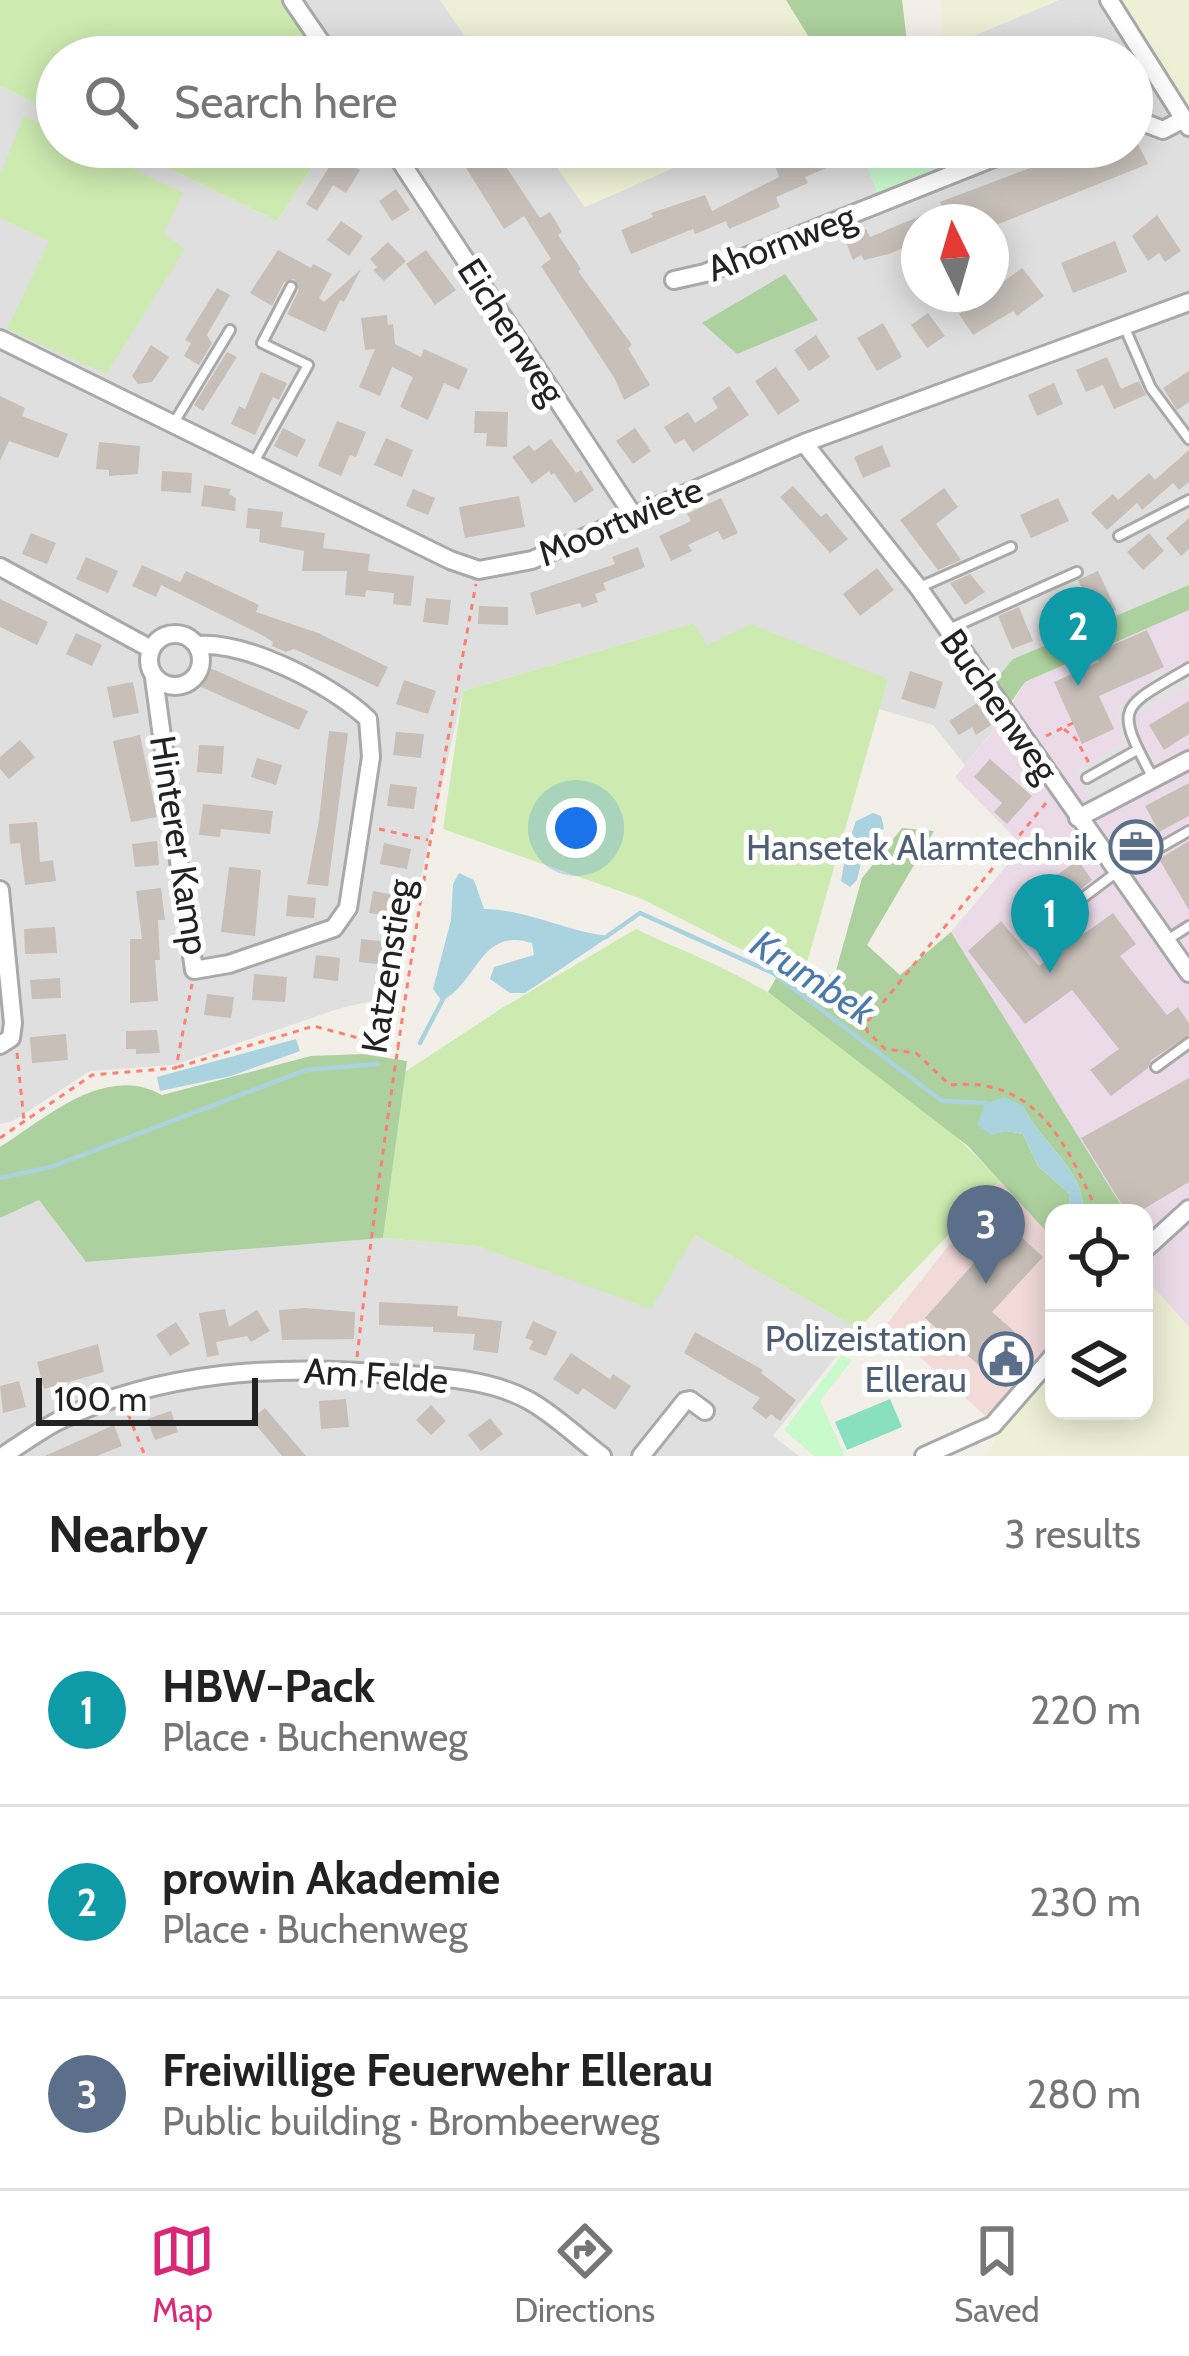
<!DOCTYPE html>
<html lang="en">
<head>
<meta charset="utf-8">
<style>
	body { margin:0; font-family:Cabin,sans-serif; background:#f2f2f2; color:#222 }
	.controls { position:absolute; right:36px; bottom:36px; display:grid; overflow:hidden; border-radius:24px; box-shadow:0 6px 30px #0003 }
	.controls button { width:108px; height:108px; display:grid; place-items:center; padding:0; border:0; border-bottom:3px solid #e0e0e0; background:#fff; color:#222; font:60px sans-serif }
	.compass { position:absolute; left:901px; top:204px; width:108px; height:108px; border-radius:50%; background:#fff; box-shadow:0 6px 30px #0003; rotate:355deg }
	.scale { position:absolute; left:36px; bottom:30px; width:222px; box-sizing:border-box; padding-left:12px; border:6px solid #222; border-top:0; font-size:33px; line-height:42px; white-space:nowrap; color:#222; -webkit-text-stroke:9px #fff; paint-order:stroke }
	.you { position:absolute; left:576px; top:828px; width:42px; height:42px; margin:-30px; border:9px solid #fff; border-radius:50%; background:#1a73e8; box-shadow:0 0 0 18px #1a73e833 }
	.badge { display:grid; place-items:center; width:78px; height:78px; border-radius:50%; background:#db2777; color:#fff; font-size:39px; font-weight:700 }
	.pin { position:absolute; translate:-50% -99px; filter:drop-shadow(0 3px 6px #0008) }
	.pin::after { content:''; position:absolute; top:63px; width:42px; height:36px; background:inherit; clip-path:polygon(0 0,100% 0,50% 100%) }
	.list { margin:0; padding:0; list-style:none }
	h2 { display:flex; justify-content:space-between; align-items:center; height:156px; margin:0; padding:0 48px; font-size:51px }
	h2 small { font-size:39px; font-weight:400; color:#767676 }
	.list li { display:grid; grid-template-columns:78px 1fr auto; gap:36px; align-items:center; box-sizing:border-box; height:192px; padding:0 48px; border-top:3px solid #e0e0e0 }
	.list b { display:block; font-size:45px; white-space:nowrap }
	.list p { margin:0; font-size:39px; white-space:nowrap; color:#767676 }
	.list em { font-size:39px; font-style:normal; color:#767676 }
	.icon { flex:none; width:66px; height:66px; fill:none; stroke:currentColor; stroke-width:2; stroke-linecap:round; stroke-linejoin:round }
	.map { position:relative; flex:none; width:1189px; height:1456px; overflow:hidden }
	.search { position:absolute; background:#fff; box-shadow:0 6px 30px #0003; left:36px; right:36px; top:36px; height:132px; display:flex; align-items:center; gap:30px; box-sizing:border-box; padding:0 42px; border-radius:66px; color:#767676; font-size:45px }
	.sheet { height:732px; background:#fff }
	nav { display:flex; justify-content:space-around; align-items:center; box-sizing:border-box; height:168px; border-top:3px solid #e0e0e0; background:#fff; font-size:33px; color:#767676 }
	nav a { display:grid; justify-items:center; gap:6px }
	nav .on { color:#db2777 }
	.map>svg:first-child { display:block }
	.residential { fill:#e0dfdf; fill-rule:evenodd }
	.commercial { fill:#f2dad9 }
	.industrial { fill:#ebdbe8 }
	.farmland { fill:#eef0d5 }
	.grass { fill:#cdebb0 }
	.forest { fill:#add19e }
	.park { fill:#c8facc }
	.pitch { fill:#88e0be }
	.parking { fill:#e2e2e2 }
	.water { fill:#aad3df }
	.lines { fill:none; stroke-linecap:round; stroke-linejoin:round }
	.stream { stroke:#aad3df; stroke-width:4.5 }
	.building { fill:#c7bfb8 }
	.lane-casing { stroke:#a9a9a9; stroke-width:14 }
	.street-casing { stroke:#a9a9a9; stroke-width:22 }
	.path { stroke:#fa8072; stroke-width:3; stroke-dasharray:6 6; stroke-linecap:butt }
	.lane { stroke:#fff; stroke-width:8 }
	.street { stroke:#fff; stroke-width:16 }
	.labels { text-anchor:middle; stroke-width:10; stroke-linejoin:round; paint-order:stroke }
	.street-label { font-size:36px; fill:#222; stroke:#fff }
	.service-label { font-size:36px; fill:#4e5e75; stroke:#fff; text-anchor:end }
	.water-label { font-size:39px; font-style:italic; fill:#4a7aab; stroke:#fff }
</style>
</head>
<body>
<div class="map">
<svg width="1189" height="1456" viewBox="0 0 1189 1456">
	<rect width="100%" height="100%" fill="#f2efe9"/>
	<path class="residential" d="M282,0H440L480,57H319Z
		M1059,0H1119L1189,110V585L1013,659L1002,720L965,765L933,725L879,709L887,678L707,646L694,623L463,691L394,996L341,1008L174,1065L90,1071L13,1121L0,1124V86L57,114V147H125L277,221L325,147H543L585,207L721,147H1132V57H923ZM919,222H991V294H919Z
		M39,1200L86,1262L383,1238L477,1246L650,1308L695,1235L858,1329L773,1436L799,1456H0V1218Z"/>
	<path class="commercial" d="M1000,1181L1054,1240V1338L989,1419L885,1326Z"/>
	<path class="industrial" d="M1189,610V1327L1144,1277V1213H1126L951,932L1023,846L955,777L1002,721L1025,682Z"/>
	<path class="farmland" d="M440,0H786L821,57H480Z
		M941,0H1059L942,49Z
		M1119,0H1189V110Z
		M543,147H721L585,207Z
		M1144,1277L1189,1327V1456H986L1013,1407L1054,1364V1411H1144Z"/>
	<path class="grass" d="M0,0H282L319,57H57V114L0,86Z
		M24,116L57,132V147H89L183,193L164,233L185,249L106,374L7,329L49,241L0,218V175Z
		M125,147H325L277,221Z
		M694,623L707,645L751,624L888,679L802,980L642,899L443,829L463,691Z
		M636,929C680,950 729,968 770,994C846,1041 940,1115 1000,1181L858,1329L695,1235L651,1309L477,1246L383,1238L405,1072L502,1008Z"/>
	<path class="forest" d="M786,0H902L907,42L942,49L923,57H821Z
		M785,274L818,320L737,354L702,323Z
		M1189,585V610L1025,682L1005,711L989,688L1013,659Z
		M902,828L934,831L867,945L900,975L951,932L1126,1213H1083C1086,1170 1040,1143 1023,1106L1006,1131L1023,1134L1038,1166L1070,1194L1068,1213H1054V1240L968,1146L768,992L779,973L804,982L835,974L862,878Z
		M363,1054L407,1061L383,1238L86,1262L39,1200L0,1218V1147C47,1117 106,1063 162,1095L311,1056Z"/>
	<path class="park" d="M859,147H932L937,159L929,163L934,175L879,197Z
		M842,1355L852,1360L820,1401L845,1456H814L784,1430Z"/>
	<path class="pitch" d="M890,1399L902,1427L847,1450L835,1422Z"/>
	<path class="parking" d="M1189,662V686L1129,719L1153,765L1091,801L1074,771L1122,743L1117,708L1147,688L1154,675Z"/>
	<path class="water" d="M873,813L881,816L884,828L864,851L857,880L850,887L841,881L847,847L856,821Z
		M459,873L474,880L484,909C531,910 565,932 610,936L525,993H510L490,979L494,967L534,955L532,943C480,927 480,980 442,1001L433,989L451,920L453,884Z
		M296,1039L300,1051L231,1076L160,1091L157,1077Z
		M1004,1097L1023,1106C1040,1143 1086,1170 1083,1213H1068L1070,1194L1038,1166L1023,1134L1006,1131L992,1135L977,1125L986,1103Z"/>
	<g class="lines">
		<path class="stream" d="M606,937L640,913L773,973L942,1101L986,1103
			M420,1043L443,999
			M0,1178L51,1167L306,1070L378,1064"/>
	</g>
	<path class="building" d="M1132,132L1148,164L991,227V222H919V241L889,254L864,260L861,255L853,260L844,237L866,229L870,237L942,207L940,202L1086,147H1132Z
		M453,147H493L540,218L550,212L562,232L558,235L581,269L578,271L632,345L628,348L650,385L624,400L615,379L541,266L551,259L524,216L504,229Z
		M826,147H834L841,162L805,177L808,183L776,197L780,207L729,229L726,221L695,234L693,229L631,254L621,230L653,217L651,213L705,195L712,211L779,177L776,168Z
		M336,156L360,170L346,193L333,185L317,211L306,204Z
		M396,189L410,210L392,221L379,201Z
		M1157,215L1181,251L1165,262L1159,253L1148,261L1132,236Z
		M341,221L363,236L349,256L327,240Z
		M1115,241L1127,272L1073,293L1061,263Z
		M388,242L406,261L384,281L373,270L377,267L370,259Z
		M278,250L311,268L313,264L332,274L319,298L324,302L361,269L344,302L340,300L325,332L287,314L299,290L294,279L284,282L272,306L250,293Z
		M426,250L456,290L435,305L406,264Z
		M1022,268L1044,296L1017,316L1013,311L973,335L959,314Z
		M217,288L230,295L207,335L212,343L199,365L184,356L191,343L185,340Z
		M928,313L945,336L927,348L911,325Z
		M387,315L388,325L393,324L395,344L421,357L424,349L468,369L459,390L444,383L428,420L400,407L413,377L392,367L380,396L359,387L375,349L365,350L361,318Z
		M883,323L902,357L877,371L857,338Z
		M816,335L830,357L809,371L794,350Z
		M151,345L169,357L152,382L138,384L132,376Z
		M227,352L237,357L203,411L194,405Z
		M1107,357L1121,389L1139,381L1146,395L1114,409L1103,385L1086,392L1076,370Z
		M776,367L800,401L778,415L755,381Z
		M1189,371V402L1177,410L1163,388Z
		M261,372L287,383L279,400L273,397L255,435L231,424L239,406L245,409Z
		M1054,383L1063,404L1037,416L1028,395Z
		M729,386L749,415L693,452L684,439L675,444L664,427L688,412L695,423L718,408L712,398Z
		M0,396L25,408L22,416L68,434L58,458L9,441L0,461Z
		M475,411L508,412L507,447L486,446L487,433H474Z
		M337,421L366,432L356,457L350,455L341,476L318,466Z
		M283,428L306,440L297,457L274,446Z
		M635,428L651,451L633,464L616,441Z
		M386,438L413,450L402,477L374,465Z
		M551,439L576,473L581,470L594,490L575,503L554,473L551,475L549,471L532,484L512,457L529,445L534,451Z
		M99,442L140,446L138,474L109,476V470L96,469Z
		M882,445L891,466L863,478L854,457Z
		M1189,450V482L1179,490L1173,483L1142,510L1137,503L1107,530L1091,513L1113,494L1118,500L1149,473L1155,480Z
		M162,471L192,473L191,493L161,491Z
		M204,485L231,489L229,494L236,498L235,511L201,506Z
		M793,486L821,517L826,513L848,539L830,553L780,497Z
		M944,488L958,507L936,524L961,560L938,570L900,520Z
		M413,489L435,498L428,515L406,506Z
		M519,496L525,527L465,538L459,507Z
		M721,498L738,533L723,540L718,531L688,545L692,551L671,561L659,536L691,521L687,514Z
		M1058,498L1069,521L1031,538L1020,515Z
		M248,508L283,512L281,527L325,533L323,548L370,554L368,571L414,576L411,606L393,604L394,593L366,590L365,597L345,595L347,571H302L304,551L259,542L260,529L246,528Z
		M1189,518V549L1181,556L1166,538Z
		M31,533L56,543L47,564L22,554Z
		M1149,533L1164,551L1143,570L1127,552Z
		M638,547L645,567L603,583L606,590L595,594L598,602L582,608L580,603L536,615L530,593L615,564L612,557Z
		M86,557L118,571L108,593L76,579Z
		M142,565L180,582L186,571L259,605L256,612L318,633L388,667L378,687L294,649L286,652L272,646L273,642L264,636L161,585L156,597L132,586Z
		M877,568L894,590L860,616L843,594Z
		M1098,571L1116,610L1096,619L1078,580Z
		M970,574L985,592L965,605L950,583Z
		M426,598L451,600L448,625L423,622Z
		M0,599L48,622L37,645L0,627Z
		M479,606L508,607V625L478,624Z
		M1019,607L1033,641L1012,649L998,616Z
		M1147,630L1164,667L1099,696L1114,729L1082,744L1054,682L1099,662L1095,653Z
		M76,633L102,645L92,666L66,654Z
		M210,668L308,711L299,730L201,687Z
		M910,671L943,682L935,709L901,699Z
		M404,680L436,691L428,714L396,704Z
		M133,682L139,713L113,718L107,687Z
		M1189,701V734L1164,750L1149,725Z
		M977,703L991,725L976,735L972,727L959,735L949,721Z
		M329,731L348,733L328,886L307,884L319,820Z
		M396,732L424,734L421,758L393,755Z
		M140,735L157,817L131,822L113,741Z
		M20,740L35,757L9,779L0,769V757Z
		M199,745L224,746L222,774L197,772Z
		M257,758L282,765L276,785L251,777Z
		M990,759L1032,796L1007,824L994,812L1002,803L974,777Z
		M1189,783V816L1159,832L1145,806Z
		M390,784L417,787L414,809L387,806Z
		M203,804L273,811L270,834L221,829L220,837L199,835Z
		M37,822L40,862L53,860L56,881L25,885L20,843L10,844L9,824Z
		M157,841L159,865L135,867L132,844Z
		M1189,841V910L1159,859Z
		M384,843L411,849L407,869L380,864Z
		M1078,860L1092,880L1038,923L1022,900Z
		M229,867L261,870L255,936L221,932Z
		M161,888L165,920H158L160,960H155L158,1001L130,1003V939H142L136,891Z
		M373,891L406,897L402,918L369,913Z
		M288,895L316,898L314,918L286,916Z
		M1113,913L1136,944L1120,956L1167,1015L1178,1007L1189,1023V1035L1151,1060L1148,1068L1111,1096L1090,1070L1119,1049L1072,990L1025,1024L968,951L1001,921L1039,966Z
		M55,927L57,953L25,954L24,929Z
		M361,939L389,942L386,965L359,962Z
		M316,955L340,958L338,981L313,978Z
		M254,974L287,977L285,1002L252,1000Z
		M60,978L61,998L32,999L30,980Z
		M207,994L234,997L231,1018L204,1015Z
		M157,1030L160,1053L136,1054V1049H126V1031Z
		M66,1034L68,1060L32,1063L30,1037Z
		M1189,1078V1182L1137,1213H1127L1081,1138Z
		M1008,1225L1043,1257L992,1312L1031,1346L999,1383L925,1318Z
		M379,1302L458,1306L457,1316L502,1321L498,1353L473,1350L475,1334L433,1332V1327L379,1325Z
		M305,1308L355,1312L354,1339L282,1340L279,1310Z
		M225,1309L229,1327L257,1310L270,1331L251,1342L247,1336L216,1342L219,1355L207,1357L199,1313Z
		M533,1321L557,1332L546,1356L529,1349L533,1341L525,1338Z
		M176,1322L190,1344L170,1356L156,1335Z
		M695,1332L763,1370L761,1373L796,1400L780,1421L771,1414L766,1419L752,1408L760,1398L684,1353Z
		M98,1344L104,1372L44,1389L37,1362Z
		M571,1353L610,1379L613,1374L631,1386L615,1410L583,1388L578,1395L553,1379Z
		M19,1381L26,1407L3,1413L0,1386Z
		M346,1399L349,1427L321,1429L319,1401Z
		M431,1405L446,1421L431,1435L416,1420Z
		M265,1408L306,1456H282L251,1419Z
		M171,1411L178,1432L155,1440L147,1419Z
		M490,1418L503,1434L481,1451L468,1435Z
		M114,1425L122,1446L97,1456H45Z"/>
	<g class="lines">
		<g class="lane-casing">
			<path id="lane" d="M1124,326L1151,388L1189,439
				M175,421L230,330
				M254,462L308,365L262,343L291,287
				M1119,536L1189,500
				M920,587L1011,547
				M949,629L1077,572
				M1087,778L1137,750
				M1153,778C1113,704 1120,709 1189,668
				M1052,921L1117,872L1189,831
				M1167,940L1189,926
				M1156,1067L1189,1043"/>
		</g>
		<g class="street-casing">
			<path id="street" d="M292,0L331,57
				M1109,0L1189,127
				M1132,118L1163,130L1184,119
				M391,147L633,515
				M674,280L705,273L1021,147
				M0,339L450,560L479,570L532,560L804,443L1189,302
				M804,443L918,587L1189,973
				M0,567L151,649
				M149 660a26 26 0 1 1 52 0a26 26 0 1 1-52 0Z
				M154,678L194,970L229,964L334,928L348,908L371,757L368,719C332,685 247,641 197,645
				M1078,818L1189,760
				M0,890L13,1023L11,1038L0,1045
				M1144,1250L1189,1209
				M3,1456C21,1444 39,1431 58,1421C162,1370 279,1365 392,1374C437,1377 487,1378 528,1400C554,1414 578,1438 602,1456
				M641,1456L685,1401L690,1400L705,1411
				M924,1456L993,1425L1054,1355"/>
		</g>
		<path class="path" d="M1064,729L1076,739L1089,763
			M1046,736L1073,723
			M1046,803L867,1022V1031L885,1049L916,1053L950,1085C1037,1076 1067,1145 1098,1213
			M379,829L428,840
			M17,1053L24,1121
			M178,1067L314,1026L399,1049
			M0,1138L92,1075L176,1068L192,984
			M357,1357C387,1098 428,840 476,584
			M128,1414L145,1456"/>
		<use href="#lane" class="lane"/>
		<use href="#street" class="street"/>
	</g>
	<defs>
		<g id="office-ring" transform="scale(2.7)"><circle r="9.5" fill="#fff" stroke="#5c6f8a" stroke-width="1.5"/><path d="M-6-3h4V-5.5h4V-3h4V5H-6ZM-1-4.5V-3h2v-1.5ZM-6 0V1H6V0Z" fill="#5c6f8a"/></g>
		<g id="civic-ring" transform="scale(2.7)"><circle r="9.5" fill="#fff" stroke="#5c6f8a" stroke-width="1.5"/><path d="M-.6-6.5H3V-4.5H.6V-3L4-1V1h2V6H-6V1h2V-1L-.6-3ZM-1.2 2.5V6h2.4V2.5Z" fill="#5c6f8a"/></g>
	</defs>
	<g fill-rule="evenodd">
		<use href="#office-ring" x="1136" y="847"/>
		<use href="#civic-ring" x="1006" y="1359"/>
	</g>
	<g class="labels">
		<g class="street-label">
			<text transform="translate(781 242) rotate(-21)" y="13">Ahornweg</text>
			<text transform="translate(512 331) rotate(57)" y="13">Eichenweg</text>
			<text transform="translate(620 521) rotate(-23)" y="13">Moortwiete</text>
			<text transform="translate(1000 705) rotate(55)" y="13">Buchenweg</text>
			<text transform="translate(180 845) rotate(81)" y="13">Hinterer Kamp</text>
			<text transform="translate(387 966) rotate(-81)" y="13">Katzenstieg</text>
			<text transform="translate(376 1375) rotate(4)" y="13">Am Felde</text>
		</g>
		<g class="service-label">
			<text x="1097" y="860">Hansetek Alarmtechnik</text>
			<text x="967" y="1351">Polizeistation<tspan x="967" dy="41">Ellerau</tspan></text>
		</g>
		<g class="water-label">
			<text transform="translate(813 977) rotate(33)" y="14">Krumbek</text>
		</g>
	</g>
</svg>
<div class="controls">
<button><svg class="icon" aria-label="locate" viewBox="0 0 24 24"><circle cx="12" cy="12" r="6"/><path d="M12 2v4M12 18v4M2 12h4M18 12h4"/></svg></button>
<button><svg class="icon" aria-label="layers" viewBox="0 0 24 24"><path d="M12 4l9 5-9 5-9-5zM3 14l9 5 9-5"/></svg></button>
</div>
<svg class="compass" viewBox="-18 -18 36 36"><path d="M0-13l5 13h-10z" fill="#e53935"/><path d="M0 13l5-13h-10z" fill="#767676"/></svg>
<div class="scale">100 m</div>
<div class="you"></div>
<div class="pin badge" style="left:1050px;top:973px;background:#0f9aa8">1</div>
<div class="pin badge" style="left:1078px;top:686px;background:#0f9aa8">2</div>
<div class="pin badge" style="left:986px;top:1284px;background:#5c6f8a">3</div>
<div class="search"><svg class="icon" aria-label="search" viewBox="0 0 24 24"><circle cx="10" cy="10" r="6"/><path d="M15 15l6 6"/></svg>Search here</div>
</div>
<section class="sheet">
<h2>Nearby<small>3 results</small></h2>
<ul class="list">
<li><span class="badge" style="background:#0f9aa8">1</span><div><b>HBW-Pack</b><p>Place · Buchenweg</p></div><em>220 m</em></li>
<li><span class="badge" style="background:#0f9aa8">2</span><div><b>prowin Akademie</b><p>Place · Buchenweg</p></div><em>230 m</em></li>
<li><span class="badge" style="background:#5c6f8a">3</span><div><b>Freiwillige Feuerwehr Ellerau</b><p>Public building · Brombeerweg</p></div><em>280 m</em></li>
</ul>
</section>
<nav>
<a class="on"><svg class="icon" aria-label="map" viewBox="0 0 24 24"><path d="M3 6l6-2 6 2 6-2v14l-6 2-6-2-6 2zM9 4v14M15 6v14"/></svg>Map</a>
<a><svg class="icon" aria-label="directions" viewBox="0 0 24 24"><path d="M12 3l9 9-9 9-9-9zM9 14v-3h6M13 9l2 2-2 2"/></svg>Directions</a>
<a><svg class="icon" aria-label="saved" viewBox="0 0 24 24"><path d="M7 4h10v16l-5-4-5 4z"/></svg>Saved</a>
</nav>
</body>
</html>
